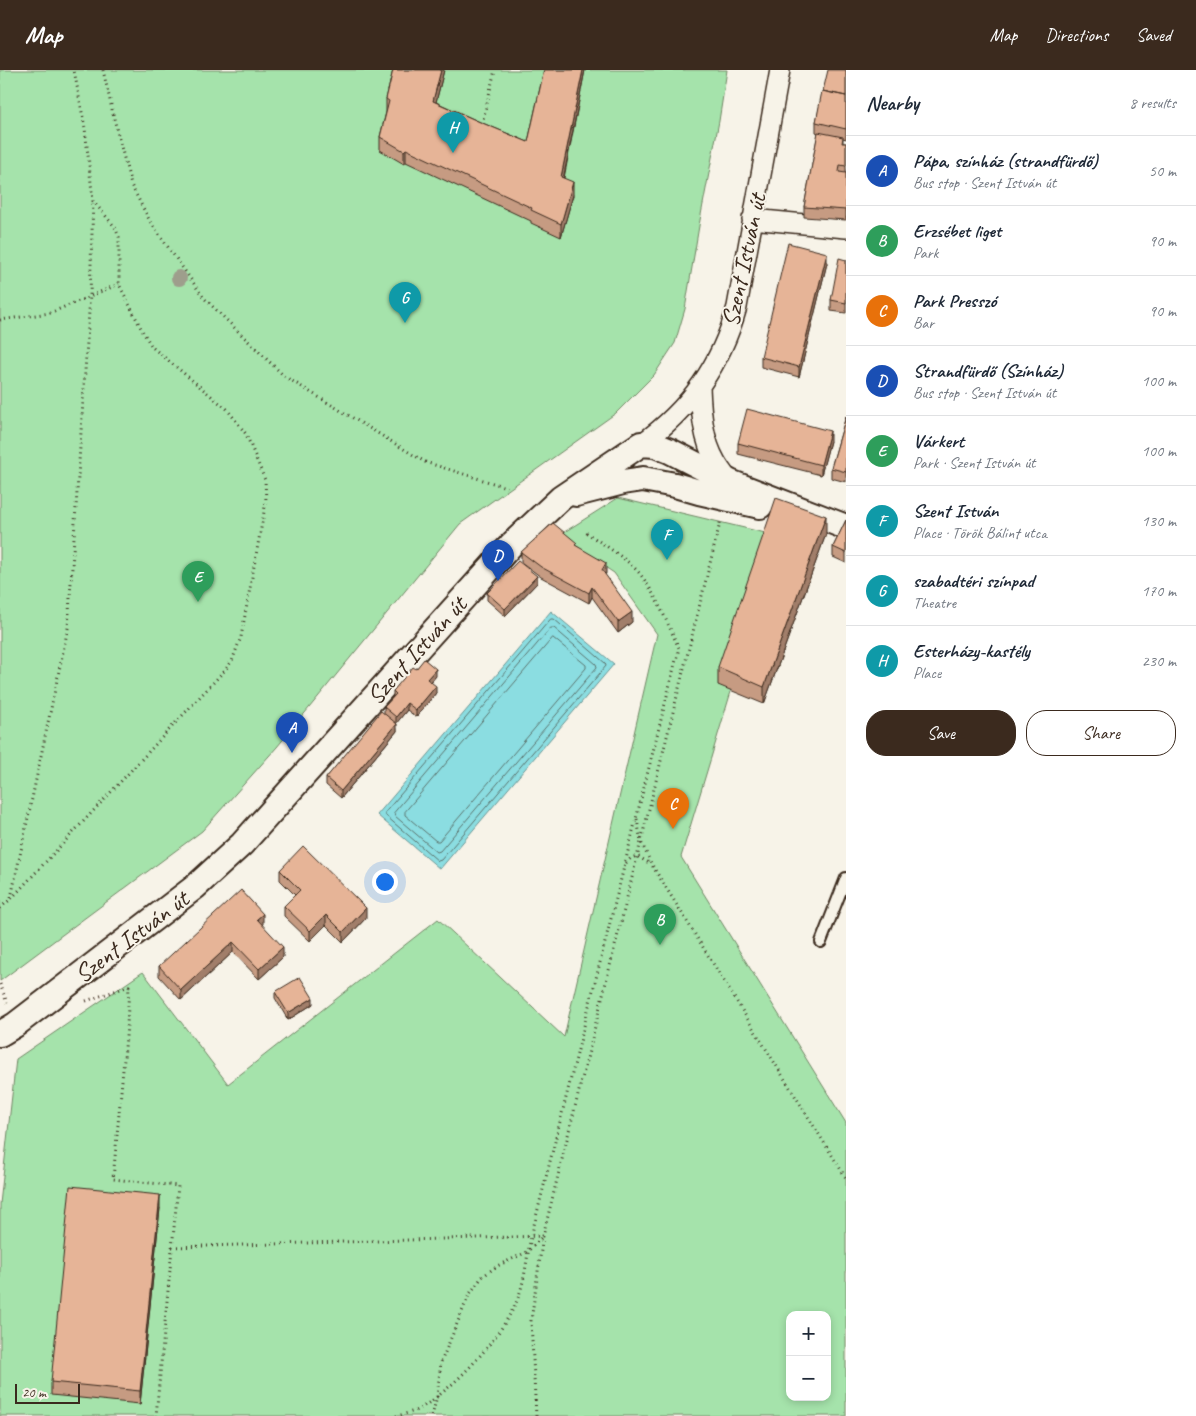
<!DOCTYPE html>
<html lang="en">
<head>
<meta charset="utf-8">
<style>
	body { margin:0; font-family:Caveat,sans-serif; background:#f2f2f3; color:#1f2937 }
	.controls { position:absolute; right:15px; bottom:15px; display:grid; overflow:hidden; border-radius:10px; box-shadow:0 2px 8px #0003 }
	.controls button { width:45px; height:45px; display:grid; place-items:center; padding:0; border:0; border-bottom:1px solid #e0e1e3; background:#fff; color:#1f2937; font:25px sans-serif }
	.scale { position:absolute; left:15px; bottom:12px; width:65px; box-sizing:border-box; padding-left:5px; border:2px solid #3b2a1e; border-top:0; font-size:14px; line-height:18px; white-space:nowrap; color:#3b2a1e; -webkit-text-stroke:4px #f7f3e8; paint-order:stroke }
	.you { position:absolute; left:384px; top:811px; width:18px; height:18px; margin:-12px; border:4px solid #fff; border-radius:50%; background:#1a73e8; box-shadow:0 0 0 8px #1a73e833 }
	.badge { display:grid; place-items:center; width:32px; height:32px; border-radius:50%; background:#3b2a1e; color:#fff; font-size:16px; font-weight:700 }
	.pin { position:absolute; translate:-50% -41px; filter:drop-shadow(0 1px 2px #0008) }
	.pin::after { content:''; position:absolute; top:26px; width:18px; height:15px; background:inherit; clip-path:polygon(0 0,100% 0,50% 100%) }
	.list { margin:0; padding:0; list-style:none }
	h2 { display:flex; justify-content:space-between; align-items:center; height:65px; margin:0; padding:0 20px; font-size:21px }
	h2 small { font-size:16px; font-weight:400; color:#747a83 }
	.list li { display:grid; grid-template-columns:32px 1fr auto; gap:15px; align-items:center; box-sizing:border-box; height:70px; padding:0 20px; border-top:1px solid #e0e1e3 }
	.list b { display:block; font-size:19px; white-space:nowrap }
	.list p { margin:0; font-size:16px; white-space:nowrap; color:#747a83 }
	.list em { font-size:16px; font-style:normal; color:#747a83 }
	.actions { display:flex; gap:10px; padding:15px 20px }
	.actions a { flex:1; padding:11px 0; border:1px solid #3b2a1e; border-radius:20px; text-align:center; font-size:18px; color:#3b2a1e }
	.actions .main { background:#3b2a1e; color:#fff }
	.map { position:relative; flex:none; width:846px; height:1346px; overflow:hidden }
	header { display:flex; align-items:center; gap:30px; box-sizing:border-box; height:70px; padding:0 25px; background:#3b2a1e; color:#fff }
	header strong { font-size:24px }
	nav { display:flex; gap:28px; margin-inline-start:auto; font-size:18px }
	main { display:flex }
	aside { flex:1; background:#fff }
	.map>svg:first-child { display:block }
	.green { fill:#a5e3ab; stroke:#708664; fill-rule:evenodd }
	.water { fill:#8bdde1; stroke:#6b9593 }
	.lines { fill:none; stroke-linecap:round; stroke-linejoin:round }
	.shore { stroke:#5b726c; stroke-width:1 }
	.service-casing { stroke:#3b2a1e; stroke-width:14 }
	.minor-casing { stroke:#3b2a1e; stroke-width:22 }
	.tertiary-casing { stroke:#3b2a1e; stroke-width:28 }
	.path { stroke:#3b2a1e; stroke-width:3; stroke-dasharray:1 4; stroke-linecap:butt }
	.service { stroke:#f7f3e8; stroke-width:10 }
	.minor { stroke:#f7f3e8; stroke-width:19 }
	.tertiary { stroke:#f7f3e8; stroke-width:24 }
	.tree { fill:#9e9e8c }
	.wall { fill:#c69b82; stroke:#3b2a1e }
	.shaded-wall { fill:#a17e6a; stroke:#3b2a1e }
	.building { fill:#e6b497; stroke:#3b2a1e }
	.labels { text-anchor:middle; stroke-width:4; stroke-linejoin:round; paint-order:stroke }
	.street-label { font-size:25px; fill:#3b2a1e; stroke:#f7f3e8 }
</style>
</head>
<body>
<header>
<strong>Map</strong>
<nav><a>Map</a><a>Directions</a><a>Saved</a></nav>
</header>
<main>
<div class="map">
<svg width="846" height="1346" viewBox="0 0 846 1346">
	<rect width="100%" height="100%" fill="#f7f3e8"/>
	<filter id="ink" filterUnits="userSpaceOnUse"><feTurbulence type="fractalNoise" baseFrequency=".02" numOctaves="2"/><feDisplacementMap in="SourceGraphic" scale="10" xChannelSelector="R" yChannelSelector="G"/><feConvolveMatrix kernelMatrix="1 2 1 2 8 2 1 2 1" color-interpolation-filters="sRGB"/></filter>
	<g filter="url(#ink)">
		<path class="green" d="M0,0H727L719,51L700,150L685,239L675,273L654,305L616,343L460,454L277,677L202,761L0,911Z
			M618,428L778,466L681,787L846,1053V1346H0V1134L16,989L143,902L228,1014L438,849L564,967L657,564L614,503L558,466ZM790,1245H827V1327H790Z"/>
		<path class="water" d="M551,541L614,594L440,799L377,745Z"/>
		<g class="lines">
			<path class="shore" d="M551,549H554L605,593L606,596L441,790L438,791L386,746L385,743Z
				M551,558H554L596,594L597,597L440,781L437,782L395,746L394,743Z
				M553,568L586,595V598L439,771H436L405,745V742Z"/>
			<g class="service-casing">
				<path id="service" d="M821,872L846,808"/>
			</g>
			<g class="minor-casing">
				<path id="minor" d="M752,149L846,158
					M700,317C701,342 703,370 716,392C720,399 725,405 729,412
					M641,374C690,339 721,295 737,237L780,0"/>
			</g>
			<g class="tertiary-casing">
				<path id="tertiary" d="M576,424L623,412L643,409L675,415L699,422L760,436
					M0,964L15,955L195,817L242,774L511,475L561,428L641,374L655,375L670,381L730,412L846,457"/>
			</g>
			<path class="path" d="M103,0L117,61L131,115L151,153L204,228L284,306L425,392L509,418
				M481,58L495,0
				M0,250L50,243L119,214
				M637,749L641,772L652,795L846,1108
				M626,793L631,788L637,786L649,793
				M11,828L68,558L90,226L93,131
				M0,838L11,829L225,600L232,591L241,567L266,431L265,410L246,364L227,339L152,277L143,262L119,214V167L115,157L93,131L85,58L74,0
				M0,914L7,933
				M86,931L129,916L127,956L113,1109L178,1116L156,1346
				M172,1177L543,1166
				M396,1346C404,1344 414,1342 421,1338C456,1316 495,1274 514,1237C525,1216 526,1190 531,1167L679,578C668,555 656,524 640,504C628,489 601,473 584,461
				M432,1346L437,1326L441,1292L469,1225L482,1207L497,1196L527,1182L542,1167
				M536,1346L531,1251L543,1166L721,449"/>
			<use href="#service" class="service"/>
			<use href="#minor" class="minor"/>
			<use href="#tertiary" class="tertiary"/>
		</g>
		<circle class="tree" cx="179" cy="208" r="8"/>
		<path class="wall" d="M393,0H444L436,32L480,52L528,72L544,0H585L564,108L573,125L561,167L531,153V151L406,92L404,94L380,80V67L386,42V29Z
			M846,0V69L843,68V73H846V150L804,147V137L818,63L816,62V52L823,21Z
			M846,190V243L831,241V230Z
			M827,193L799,307L761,297V287Z
			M846,346V412L831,408V398Z
			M830,371L821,405L738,384V373Z
			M846,450V493L833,487V477Z
			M826,464L764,634L718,615V597Z
			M577,476L606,503L605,505L632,552L618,563L592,527L589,533L541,507L521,492V482Z
			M537,513L505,546L487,530V523Z
			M416,599L436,606L431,612L436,623L416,647L407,640L396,653L397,661L341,728L326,715V708L384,643V637L393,627V621Z
			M280,800L366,848L343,872L326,855L310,871L284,846V836L295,825L280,810Z
			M263,854L262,855L283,887L259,909L233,882L181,930L159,906V896Z
			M275,922L313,934L288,950L275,928Z
			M160,1138L140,1334L51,1325V1312Z"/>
		<path class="shaded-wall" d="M441,0H444L433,44V31Z
			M583,0H585L561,120V107Z
			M406,79V92L404,94V81Z
			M573,112V125L561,167V154Z
			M827,183V193L799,307V297Z
			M830,361V371L821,405V395Z
			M826,446V464L764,634V617Z
			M606,493V503L602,510V500Z
			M537,506V513L505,546V539Z
			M592,517V527L589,533V523Z
			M632,542V552L618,563V552Z
			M436,599V606L427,616V609Z
			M436,616V623L416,647V640Z
			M407,633V640L396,654V647Z
			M397,654V661L341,728V721Z
			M366,838V848L343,872V862Z
			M263,844V854L257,859V849Z
			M326,845V855L310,871V861Z
			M233,872V882L181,930V920Z
			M283,877V887L259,909V899Z
			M313,928V934L288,950V943Z
			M160,1125V1138L140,1334V1321Z"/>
		<path class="building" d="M393,0H441L433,31L480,52L528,72L544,0H583L561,107L573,112L561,154L531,140L532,138L406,79L404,81L380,67L389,31L386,29Z
			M828,0H846V26L823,21Z
			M822,21L846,26V59L816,52Z
			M818,62L843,67L842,73H846V96L840,95L839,102L846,103V140L804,137Z
			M788,173L827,183L799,297L761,287Z
			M839,188L846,190V233L831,230Z
			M747,339L830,361L821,395L738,373Z
			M846,346V402L831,398Z
			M776,428L826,446L764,617L718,597Z
			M846,450V483L833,477Z
			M553,453L577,473L575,475L606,493L602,500L632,542L618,552L592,517L589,523L541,497L521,482Z
			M518,491L537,506L505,539L487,523Z
			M424,589L436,599L427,609L436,616L416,640L407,633L396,647L384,637L396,624L393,621L413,597L416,599Z
			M381,641L397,654L341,721L326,708Z
			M303,776L366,838L343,862L326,845L310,861L284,836L300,820L280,800Z
			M241,820L263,844L257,849L283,877L259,899L233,872L181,920L159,896Z
			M300,907L313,928L288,943L275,922Z
			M70,1116L160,1125L140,1321L51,1312Z"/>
	</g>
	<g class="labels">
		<g class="street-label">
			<text transform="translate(743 190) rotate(-78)" y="9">Szent István út</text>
			<text transform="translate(416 580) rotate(-48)" y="9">Szent István út</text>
			<text transform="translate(131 866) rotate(-37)" y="9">Szent István út</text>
		</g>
	</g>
</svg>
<div class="controls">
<button>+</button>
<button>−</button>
</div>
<div class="scale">20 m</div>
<div class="you"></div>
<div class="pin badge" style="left:292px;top:683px;background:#1a4fb4">A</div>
<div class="pin badge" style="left:660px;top:875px;background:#2e9e5b">B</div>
<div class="pin badge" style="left:673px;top:759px;background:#e8710a">C</div>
<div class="pin badge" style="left:498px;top:511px;background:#1a4fb4">D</div>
<div class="pin badge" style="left:198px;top:532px;background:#2e9e5b">E</div>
<div class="pin badge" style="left:667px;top:490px;background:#0f9aa8">F</div>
<div class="pin badge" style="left:405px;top:253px;background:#0f9aa8">G</div>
<div class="pin badge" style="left:453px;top:83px;background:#0f9aa8">H</div>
</div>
<aside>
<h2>Nearby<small>8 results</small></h2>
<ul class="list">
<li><span class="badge" style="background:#1a4fb4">A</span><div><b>Pápa, színház (strandfürdő)</b><p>Bus stop · Szent István út</p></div><em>50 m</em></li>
<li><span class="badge" style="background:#2e9e5b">B</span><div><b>Erzsébet liget</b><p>Park</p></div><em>90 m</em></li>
<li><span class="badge" style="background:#e8710a">C</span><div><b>Park Presszó</b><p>Bar</p></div><em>90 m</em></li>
<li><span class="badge" style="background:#1a4fb4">D</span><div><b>Strandfürdő (Színház)</b><p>Bus stop · Szent István út</p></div><em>100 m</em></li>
<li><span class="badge" style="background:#2e9e5b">E</span><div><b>Várkert</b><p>Park · Szent István út</p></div><em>100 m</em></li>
<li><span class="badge" style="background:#0f9aa8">F</span><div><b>Szent István</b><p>Place · Török Bálint utca</p></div><em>130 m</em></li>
<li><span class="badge" style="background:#0f9aa8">G</span><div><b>szabadtéri színpad</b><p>Theatre</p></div><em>170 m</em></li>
<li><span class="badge" style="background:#0f9aa8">H</span><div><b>Esterházy-kastély</b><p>Place</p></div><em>230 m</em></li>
</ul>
<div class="actions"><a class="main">Save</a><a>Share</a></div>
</aside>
</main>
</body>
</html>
